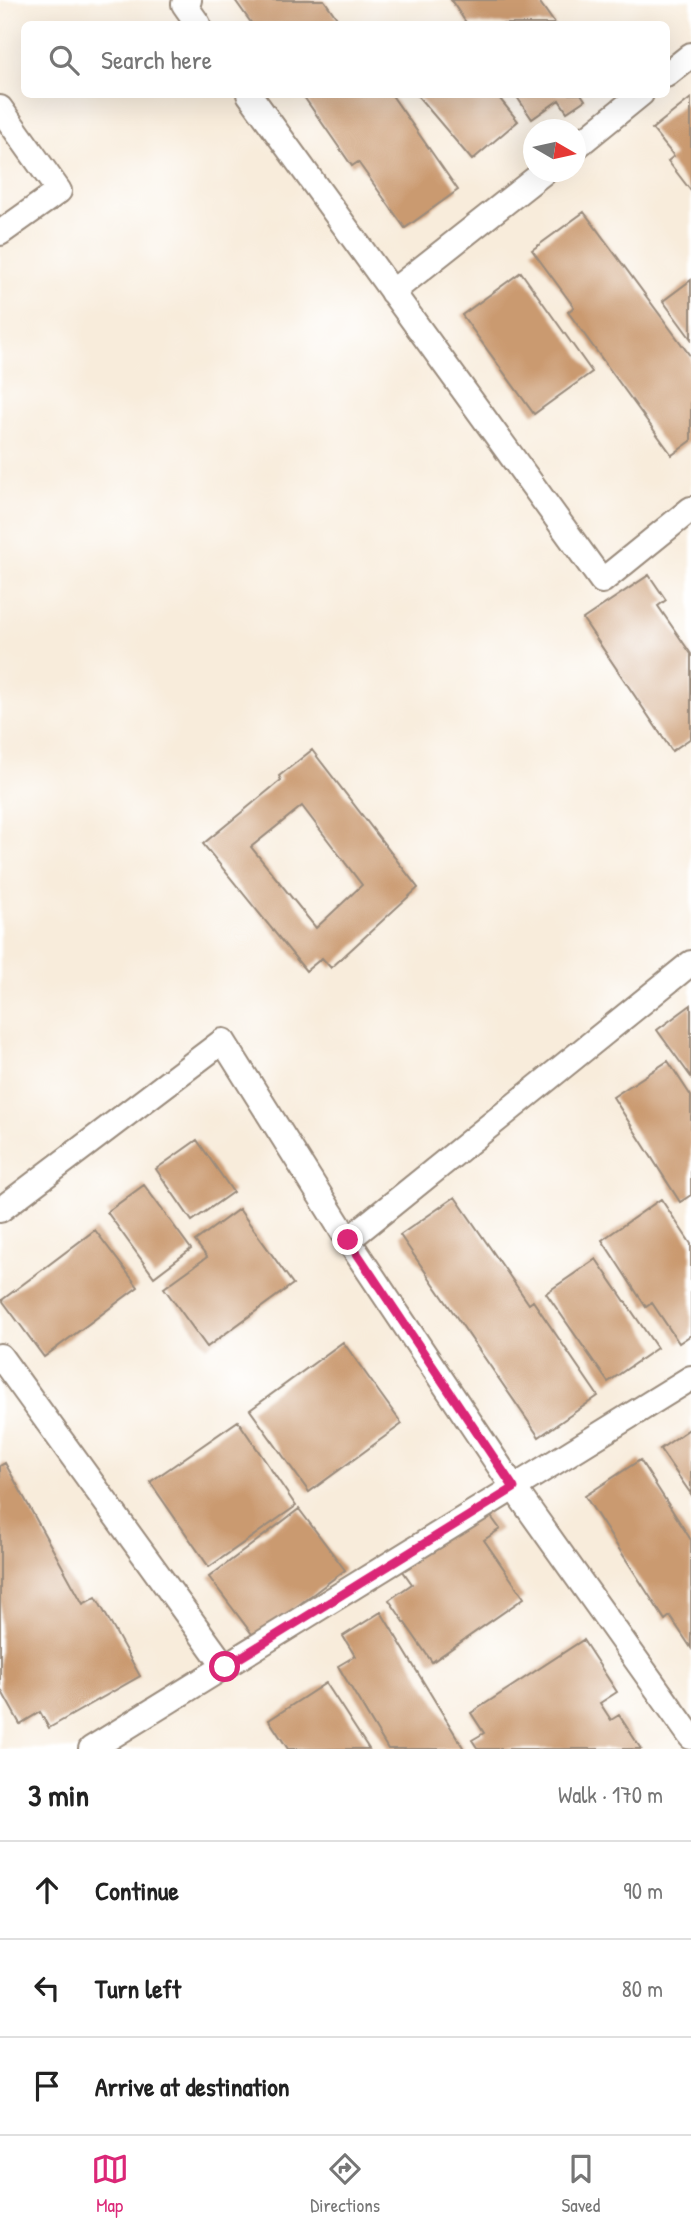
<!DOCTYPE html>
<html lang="en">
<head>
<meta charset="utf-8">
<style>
	body { margin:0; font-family:"Patrick Hand",sans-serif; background:#f2f2f2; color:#222 }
	.compass { position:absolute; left:523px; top:119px; width:63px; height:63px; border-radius:50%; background:#fff; box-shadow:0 7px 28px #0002; rotate:99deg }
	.stop { position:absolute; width:21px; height:21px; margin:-16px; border:5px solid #db2777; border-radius:50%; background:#fff }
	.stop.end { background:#db2777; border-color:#fff; box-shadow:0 2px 7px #0008 }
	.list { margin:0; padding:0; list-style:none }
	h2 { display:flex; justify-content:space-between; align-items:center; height:91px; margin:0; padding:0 28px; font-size:30px }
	h2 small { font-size:23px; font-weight:400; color:#767676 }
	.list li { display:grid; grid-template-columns:46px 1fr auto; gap:21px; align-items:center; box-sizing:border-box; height:98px; padding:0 28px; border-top:2px solid #e0e0e0 }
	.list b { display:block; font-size:26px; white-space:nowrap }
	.list em { font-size:23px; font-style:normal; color:#767676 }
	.icon { flex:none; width:38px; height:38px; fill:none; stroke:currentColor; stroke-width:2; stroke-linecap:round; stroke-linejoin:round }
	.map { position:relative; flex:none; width:691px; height:1749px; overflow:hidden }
	.search { position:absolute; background:#fff; box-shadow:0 7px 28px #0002; left:21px; right:21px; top:21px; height:77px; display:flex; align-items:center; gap:18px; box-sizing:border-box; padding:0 24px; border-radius:10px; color:#767676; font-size:26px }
	.sheet { height:385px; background:#fff }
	nav { display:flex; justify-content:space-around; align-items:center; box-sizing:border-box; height:98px; border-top:2px solid #e0e0e0; background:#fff; font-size:19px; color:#767676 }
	nav a { display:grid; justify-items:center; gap:4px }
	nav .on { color:#db2777 }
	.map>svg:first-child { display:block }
	.building { fill:#ca9a70; fill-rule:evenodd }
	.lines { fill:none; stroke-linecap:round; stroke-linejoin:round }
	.minor-casing { stroke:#9a8b7c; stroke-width:28 }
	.minor { stroke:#fff; stroke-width:24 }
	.route { stroke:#db2777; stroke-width:9 }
</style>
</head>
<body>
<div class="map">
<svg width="691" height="1749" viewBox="0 0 691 1749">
	<rect width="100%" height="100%" fill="#fff"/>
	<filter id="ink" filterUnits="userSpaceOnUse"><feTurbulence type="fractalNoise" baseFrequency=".0143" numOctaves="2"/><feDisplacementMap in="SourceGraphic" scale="14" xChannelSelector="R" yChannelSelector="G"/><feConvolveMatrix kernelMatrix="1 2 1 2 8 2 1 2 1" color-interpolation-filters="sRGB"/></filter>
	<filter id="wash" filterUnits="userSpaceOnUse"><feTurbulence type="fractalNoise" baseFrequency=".00686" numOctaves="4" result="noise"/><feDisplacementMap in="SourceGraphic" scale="28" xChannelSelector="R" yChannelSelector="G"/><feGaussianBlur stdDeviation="1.57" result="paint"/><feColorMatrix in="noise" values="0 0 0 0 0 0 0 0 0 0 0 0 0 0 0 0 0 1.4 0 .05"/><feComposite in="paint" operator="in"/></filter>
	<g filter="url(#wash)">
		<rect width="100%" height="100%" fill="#f8ecdb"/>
		<g id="blocks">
			<path class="building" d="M235,0H324L341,24H252Z
				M451,0H538L555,24H467Z
				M302,94H391L458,190L405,228L358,162L352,166Z
				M416,94H496L518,121L472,160Z
				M515,94H581L585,100L567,112L559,100L532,119Z
				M691,98V191L668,161L674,156L652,129Z
				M584,212L691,357V441L672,455L568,312L574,307L532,250Z
				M521,272L592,372L534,414L462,315Z
				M691,280V339L663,301Z
				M649,575L666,600L658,606L691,654V738L672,751L583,619Z
				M312,750L418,888L331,968L322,958L306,971L203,844L281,780L279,776ZM302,806L362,885L316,928L251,847Z
				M691,1005V1077L657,1030Z
				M668,1061L691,1096V1195L680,1202L613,1097Z
				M197,1140L233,1192L192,1221L156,1169Z
				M144,1185L191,1249L154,1277L107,1212Z
				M455,1197L529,1304L533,1301L598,1396L539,1437L400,1235Z
				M661,1199L691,1244V1335L679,1343L652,1303L646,1307L602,1240Z
				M239,1209L293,1284L207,1347L164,1288L207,1257L195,1241Z
				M95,1230L138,1287L44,1357L2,1300Z
				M596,1259L657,1348L608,1382L546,1293Z
				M343,1342L402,1424L309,1492L250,1410Z
				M238,1421L296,1506L209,1567L150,1482Z
				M691,1428V1494L660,1449Z
				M640,1460L691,1540V1648L670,1616L665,1620L585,1496Z
				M5,1463L83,1604L96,1597L140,1676L49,1728L40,1712L20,1724L0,1688V1466Z
				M484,1507L500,1529L484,1540L524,1598L432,1662L389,1600L412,1584L400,1567Z
				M299,1509L345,1570L255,1638L209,1577Z
				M381,1612L464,1749H388L338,1666L355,1656L343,1636Z
				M583,1640L617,1692L600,1703L611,1720L619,1715L641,1749H478L472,1740L484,1733L471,1713Z
				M326,1683L369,1749H288L269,1720Z"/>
		</g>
	</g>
	<g filter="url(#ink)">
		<use href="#blocks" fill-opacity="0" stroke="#9a8b7c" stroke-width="2"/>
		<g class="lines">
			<g class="minor-casing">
				<path id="minor" d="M189,0L184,4L198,24
					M666,75L691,55
					M249,94L602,581L691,509
					M0,108L59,191L0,233
					M576,147L641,94
					M392,292L544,172
					M0,1210L223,1041L348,1240L514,1488L691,1737
					M348,1240L691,963
					M0,1356L225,1667
					M91,1749L691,1378"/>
			</g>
			<use href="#minor" class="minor"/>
		</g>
	</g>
	<g class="lines" filter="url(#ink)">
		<path class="route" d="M225,1667L514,1488L348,1240"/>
	</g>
</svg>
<svg class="compass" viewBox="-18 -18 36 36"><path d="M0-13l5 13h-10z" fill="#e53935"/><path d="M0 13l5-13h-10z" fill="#767676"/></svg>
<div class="stop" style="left:225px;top:1667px"></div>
<div class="stop end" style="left:348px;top:1240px"></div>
<div class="search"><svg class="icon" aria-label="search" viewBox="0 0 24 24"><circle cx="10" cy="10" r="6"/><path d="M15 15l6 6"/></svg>Search here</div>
</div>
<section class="sheet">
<h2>3 min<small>Walk · 170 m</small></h2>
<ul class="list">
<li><svg class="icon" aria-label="ahead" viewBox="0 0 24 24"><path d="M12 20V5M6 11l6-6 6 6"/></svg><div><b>Continue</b></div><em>90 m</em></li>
<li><svg class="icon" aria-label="left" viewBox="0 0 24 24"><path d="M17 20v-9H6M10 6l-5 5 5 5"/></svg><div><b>Turn left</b></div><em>80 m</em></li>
<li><svg class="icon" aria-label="arrive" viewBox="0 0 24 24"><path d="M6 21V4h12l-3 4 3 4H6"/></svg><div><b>Arrive at destination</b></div></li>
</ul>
</section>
<nav>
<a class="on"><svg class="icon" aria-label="map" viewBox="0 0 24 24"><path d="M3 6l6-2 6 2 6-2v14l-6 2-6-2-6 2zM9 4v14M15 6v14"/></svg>Map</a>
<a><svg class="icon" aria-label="directions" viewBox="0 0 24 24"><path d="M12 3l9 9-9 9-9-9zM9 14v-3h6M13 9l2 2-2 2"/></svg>Directions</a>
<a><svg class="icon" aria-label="saved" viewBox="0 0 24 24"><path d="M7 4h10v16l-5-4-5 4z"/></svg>Saved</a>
</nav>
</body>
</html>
